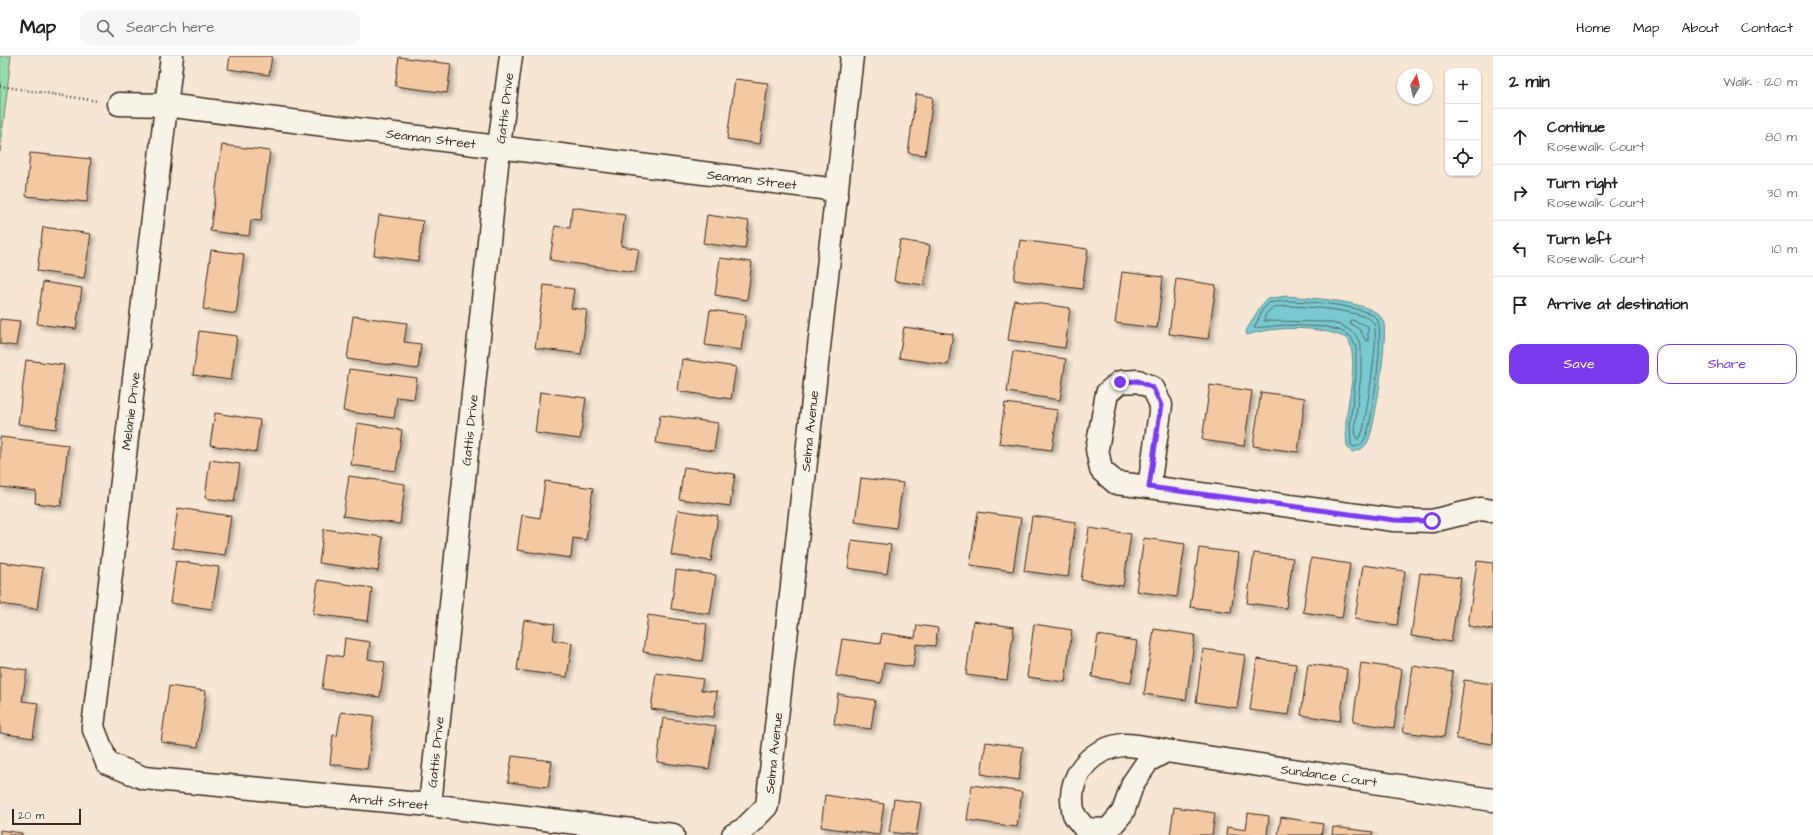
<!DOCTYPE html>
<html lang="en">
<head>
<meta charset="utf-8">
<style>
	body { margin:0; font-family:"Architects Daughter",sans-serif; background:#f6f6f6; color:#202124 }
	.controls { position:absolute; right:12px; top:12px; display:grid; overflow:hidden; border-radius:8px; box-shadow:0 1px 3px #0004 }
	.controls button { width:36px; height:36px; display:grid; place-items:center; padding:0; border:0; border-bottom:1px solid #e0e0e0; background:#fff; color:#202124; font:20px sans-serif }
	.compass { position:absolute; left:1397px; top:12px; width:36px; height:36px; border-radius:50%; background:#fff; box-shadow:0 1px 3px #0004; rotate:8deg }
	.scale { position:absolute; left:12px; bottom:10px; width:69px; box-sizing:border-box; padding-left:4px; border:2px solid #3b2a1e; border-top:0; font-size:11px; line-height:14px; white-space:nowrap; color:#3b2a1e; -webkit-text-stroke:3px #f7f3e8; paint-order:stroke }
	.stop { position:absolute; width:12px; height:12px; margin:-9px; border:3px solid #7c3aed; border-radius:50%; background:#fff }
	.stop.end { background:#7c3aed; border-color:#fff; box-shadow:0 1px 4px #0008 }
	.list { margin:0; padding:0; list-style:none }
	h2 { display:flex; justify-content:space-between; align-items:center; height:52px; margin:0; padding:0 16px; font-size:17px }
	h2 small { font-size:13px; font-weight:400; color:#757577 }
	.list li { display:grid; grid-template-columns:26px 1fr auto; gap:12px; align-items:center; box-sizing:border-box; height:56px; padding:0 16px; border-top:1px solid #e0e0e0 }
	.list b { display:block; font-size:15px; white-space:nowrap }
	.list p { margin:0; font-size:13px; white-space:nowrap; color:#757577 }
	.list em { font-size:13px; font-style:normal; color:#757577 }
	.actions { display:flex; gap:8px; padding:12px 16px }
	.actions a { flex:1; padding:9px 0; border:1px solid #7c3aed; border-radius:12px; text-align:center; font-size:14px; color:#7c3aed }
	.actions .main { background:#7c3aed; color:#fff }
	.icon { flex:none; width:22px; height:22px; fill:none; stroke:currentColor; stroke-width:2; stroke-linecap:round; stroke-linejoin:round }
	.map { position:relative; flex:none; width:1493px; height:779px; overflow:hidden }
	header { display:flex; align-items:center; gap:24px; box-sizing:border-box; height:56px; padding:0 20px; background:#fff; border-bottom:1px solid #e0e0e0 }
	header strong { font-size:19px }
	nav { display:flex; gap:22px; margin-inline-start:auto; font-size:14px }
	.search { width:280px; height:36px; background:#f6f6f6; display:flex; align-items:center; gap:10px; box-sizing:border-box; padding:0 14px; border-radius:12px; color:#757577; font-size:15px }
	main { display:flex }
	aside { flex:1; background:#fff }
	.map>svg:first-child { display:block }
	.green { fill:#97ddab; stroke:#698464 }
	.water { fill:#78c9d0; stroke:#608989 }
	.lines { fill:none; stroke-linecap:round; stroke-linejoin:round }
	.shore { stroke:#536a65; stroke-width:1 }
	.building { fill:#f3c9a3; stroke:#3b2a1e; filter:url(#shadow) }
	.minor-casing { stroke:#3b2a1e; stroke-width:25 }
	.path { stroke:#3b2a1e; stroke-width:2.5; stroke-dasharray:1 3; stroke-linecap:butt }
	.minor { stroke:#f7f3e8; stroke-width:22 }
	.route { stroke:#7c3aed; stroke-width:5 }
	.labels { text-anchor:middle; stroke-width:3.5; stroke-linejoin:round; paint-order:stroke }
	.street-label { font-size:13px; fill:#3b2a1e; stroke:#f7f3e8 }
</style>
</head>
<body>
<header>
<strong>Map</strong>
<div class="search"><svg class="icon" aria-label="search" viewBox="0 0 24 24"><circle cx="10" cy="10" r="6"/><path d="M15 15l6 6"/></svg>Search here</div>
<nav><a>Home</a><a>Map</a><a>About</a><a>Contact</a></nav>
</header>
<main>
<div class="map">
<svg width="1493" height="779" viewBox="0 0 1493 779">
	<defs>
		<filter id="shadow"><feDropShadow dx="3.5" dy="3.5" stdDeviation="2" flood-color="#0004"/></filter>
	</defs>
	<rect width="100%" height="100%" fill="#f6e6d3"/>
	<filter id="ink" filterUnits="userSpaceOnUse"><feTurbulence type="fractalNoise" baseFrequency=".025" numOctaves="2"/><feDisplacementMap in="SourceGraphic" scale="8" xChannelSelector="R" yChannelSelector="G"/><feConvolveMatrix kernelMatrix="1 2 1 2 8 2 1 2 1" color-interpolation-filters="sRGB"/></filter>
	<g filter="url(#ink)">
		<path class="green" d="M0,0H11L0,96Z"/>
		<path class="water" d="M1286,240C1306,242 1366,244 1380,260C1381,262 1383,265 1384,267C1387,282 1375,376 1367,387C1363,393 1358,395 1352,396L1347,391C1347,383 1345,374 1346,366C1348,342 1359,305 1348,283C1321,269 1276,270 1247,279L1246,275L1260,251L1267,243Z"/>
		<g class="lines">
			<path class="shore" d="M1286,245C1304,245 1367,249 1377,263C1385,273 1372,367 1366,380C1364,386 1360,391 1353,391L1351,388L1350,368L1356,319V291L1351,281L1341,275L1327,271L1284,269L1254,272L1263,253L1269,247Z
				M1286,250C1302,250 1364,254 1373,266C1381,276 1366,354 1364,370L1362,377L1358,383L1356,382L1355,368L1361,319V289L1355,278L1343,270L1328,266L1264,265C1265,252 1276,251 1286,250Z
				M1352,264L1368,270V285H1366L1360,274L1350,267V265Z"/>
		</g>
		<path class="building" d="M230,0H272L269,19L228,13Z
			M399,1L451,8L447,37L395,30Z
			M735,23L768,27L760,88L727,83Z
			M916,38L933,41L925,99L908,97Z
			M222,89L270,95L261,165L251,164L249,180L210,175Z
			M30,97L91,103L87,146L26,140Z
			M572,151L625,159L621,190L639,193L635,216L550,204L555,170L570,172Z
			M379,159L423,165L418,205L374,199Z
			M707,159L749,165L745,193L703,187Z
			M43,171L91,178L84,222L37,215Z
			M900,184L930,189L924,229L894,225Z
			M1020,184L1088,193L1082,233L1014,224Z
			M211,194L244,198L236,258L203,253Z
			M720,202L752,206L747,244L715,239Z
			M1122,216L1163,221L1157,272L1115,267Z
			M1176,223L1216,229L1208,283L1169,278Z
			M43,226L82,232L76,273L37,268Z
			M544,229L574,233L571,252L587,254L581,298L535,292Z
			M1014,244L1070,252L1065,292L1008,284Z
			M710,254L746,259L741,294L705,289Z
			M353,260L407,267L404,286L421,288L418,313L347,303Z
			M0,263L20,265L16,290L0,288Z
			M904,271L953,278L948,309L899,302Z
			M199,275L237,280L231,324L193,319Z
			M1013,295L1066,303L1060,344L1007,336Z
			M682,303L736,311L731,343L678,335Z
			M26,304L64,309L56,373L18,368Z
			M349,313L417,322L414,343L397,341L394,362L343,355Z
			M1210,329L1252,335L1244,390L1202,384Z
			M540,336L586,342L580,383L535,377Z
			M1261,336L1305,342L1298,396L1253,390Z
			M1005,347L1058,354L1052,394L999,387Z
			M215,357L260,364L256,396L210,389Z
			M660,359L718,367L714,395L656,387Z
			M357,367L402,374L396,415L351,409Z
			M0,381L68,389L61,450L35,447L36,435L0,431Z
			M210,404L240,408L234,446L205,442Z
			M684,411L735,418L730,450L679,443Z
			M349,420L405,428L400,468L343,460Z
			M861,422L903,427L896,472L855,466Z
			M545,425L593,432L586,484L573,482L571,502L517,494L522,459L540,462Z
			M178,452L231,460L225,499L172,492Z
			M678,454L718,460L711,505L671,499Z
			M978,456L1021,462L1013,515L970,509Z
			M1032,460L1076,466L1068,521L1024,515Z
			M1089,472L1131,478L1123,530L1081,524Z
			M324,473L383,481L378,515L319,507Z
			M1144,482L1185,488L1177,541L1136,535Z
			M852,484L891,489L887,518L848,512Z
			M1199,492L1239,497L1231,556L1190,551Z
			M1254,497L1293,502L1286,552L1247,547Z
			M1311,502L1350,508L1342,562L1303,556Z
			M176,505L219,511L212,553L170,547Z
			M1477,505L1493,507V574L1468,570Z
			M0,506L43,512L37,553L0,548Z
			M1363,509L1405,515L1397,569L1355,563Z
			M676,514L716,519L710,558L671,553Z
			M1420,517L1461,522L1451,586L1411,580Z
			M318,524L372,532L368,565L313,558Z
			M648,559L707,568L702,605L643,596Z
			M524,564L555,568L553,584L572,587L567,621L517,614Z
			M973,565L1014,571L1007,624L966,619Z
			M1034,568L1072,574L1065,626L1027,621Z
			M917,569L938,572L935,590L916,588L913,611L884,607L881,627L836,620L842,583L880,588L882,577L915,582Z
			M1154,573L1195,579L1186,644L1144,638Z
			M1098,579L1137,585L1131,627L1092,621Z
			M345,582L370,586L368,603L385,606L380,641L322,633L327,598L343,601Z
			M1203,593L1245,599L1237,652L1196,646Z
			M1257,603L1296,608L1289,659L1250,654Z
			M1361,607L1402,613L1394,672L1353,666Z
			M1308,608L1347,613L1340,665L1301,659Z
			M0,610L27,614L22,645L38,647L33,682L0,677Z
			M1413,610L1453,616L1444,681L1403,676Z
			M656,617L703,623L701,634L717,636L714,661L651,653Z
			M1464,624L1493,628V688L1456,683Z
			M169,630L206,635L198,691L161,686Z
			M838,638L875,644L871,673L834,668Z
			M341,656L374,660L367,713L330,708L333,679L337,680Z
			M663,662L716,670L709,713L657,706Z
			M986,686L1023,691L1019,724L981,718Z
			M512,700L552,705L548,731L508,726Z
			M972,729L1022,736L1017,771L967,764Z
			M825,739L884,748L879,779L821,771Z
			M894,743L921,747L916,779L889,776Z
			M1174,751L1215,757L1212,779H1170Z
			M1248,757L1269,760L1267,779H1226L1227,771L1246,774Z
			M1281,761L1323,768L1321,779H1278Z
			M1333,771L1373,776L1372,779H1332Z
			M0,774L22,777V779H0Z"/>
		<g class="lines">
			<g class="minor-casing">
				<path id="minor" d="M172,0L93,671L107,707L144,722L430,749L673,779
					M119,48L166,49L837,134
					M1149,431L1161,349L1153,332L1138,325L1120,326L1107,337L1097,393L1101,414L1116,427L1149,431L1394,464L1432,465L1481,453L1493,455
					M1166,695L1148,705L1133,727L1123,756L1108,774L1085,773C1082,768 1076,763 1074,758C1065,723 1088,694 1122,689C1134,688 1154,693 1166,695L1493,744
					M430,749L499,90L511,0
					M733,779L744,773L767,750L852,0"/>
			</g>
			<path class="path" d="M0,30L97,45"/>
			<use href="#minor" class="minor"/>
		</g>
	</g>
	<g class="lines" filter="url(#ink)">
		<path class="route" d="M1120,326L1138,325L1153,332L1161,349L1149,431L1394,464L1432,465"/>
	</g>
	<g class="labels">
		<g class="street-label">
			<text transform="translate(504 52) rotate(-83)" y="5">Gattis Drive</text>
			<text transform="translate(431 82) rotate(7)" y="5">Seaman Street</text>
			<text transform="translate(752 123) rotate(7)" y="5">Seaman Street</text>
			<text transform="translate(130 355) rotate(-83)" y="5">Melanie Drive</text>
			<text transform="translate(469 374) rotate(-84)" y="5">Gattis Drive</text>
			<text transform="translate(809 375) rotate(-84)" y="5">Selma Avenue</text>
			<text transform="translate(435 696) rotate(-84)" y="5">Gattis Drive</text>
			<text transform="translate(773 697) rotate(-84)" y="5">Selma Avenue</text>
			<text transform="translate(1329 719) rotate(8)" y="5">Sundance Court</text>
			<text transform="translate(389 745) rotate(5)" y="5">Arndt Street</text>
		</g>
	</g>
</svg>
<div class="controls">
<button>+</button>
<button>−</button>
<button><svg class="icon" aria-label="locate" viewBox="0 0 24 24"><circle cx="12" cy="12" r="6"/><path d="M12 2v4M12 18v4M2 12h4M18 12h4"/></svg></button>
</div>
<svg class="compass" viewBox="-18 -18 36 36"><path d="M0-13l5 13h-10z" fill="#e53935"/><path d="M0 13l5-13h-10z" fill="#757577"/></svg>
<div class="scale">20 m</div>
<div class="stop" style="left:1432px;top:465px"></div>
<div class="stop end" style="left:1120px;top:326px"></div>
</div>
<aside>
<h2>2 min<small>Walk · 120 m</small></h2>
<ul class="list">
<li><svg class="icon" aria-label="ahead" viewBox="0 0 24 24"><path d="M12 20V5M6 11l6-6 6 6"/></svg><div><b>Continue</b><p>Rosewalk Court</p></div><em>80 m</em></li>
<li><svg class="icon" aria-label="right" viewBox="0 0 24 24"><path d="M7 20v-9h11M14 6l5 5-5 5"/></svg><div><b>Turn right</b><p>Rosewalk Court</p></div><em>30 m</em></li>
<li><svg class="icon" aria-label="left" viewBox="0 0 24 24"><path d="M17 20v-9H6M10 6l-5 5 5 5"/></svg><div><b>Turn left</b><p>Rosewalk Court</p></div><em>10 m</em></li>
<li><svg class="icon" aria-label="arrive" viewBox="0 0 24 24"><path d="M6 21V4h12l-3 4 3 4H6"/></svg><div><b>Arrive at destination</b></div></li>
</ul>
<div class="actions"><a class="main">Save</a><a>Share</a></div>
</aside>
</main>
</body>
</html>
